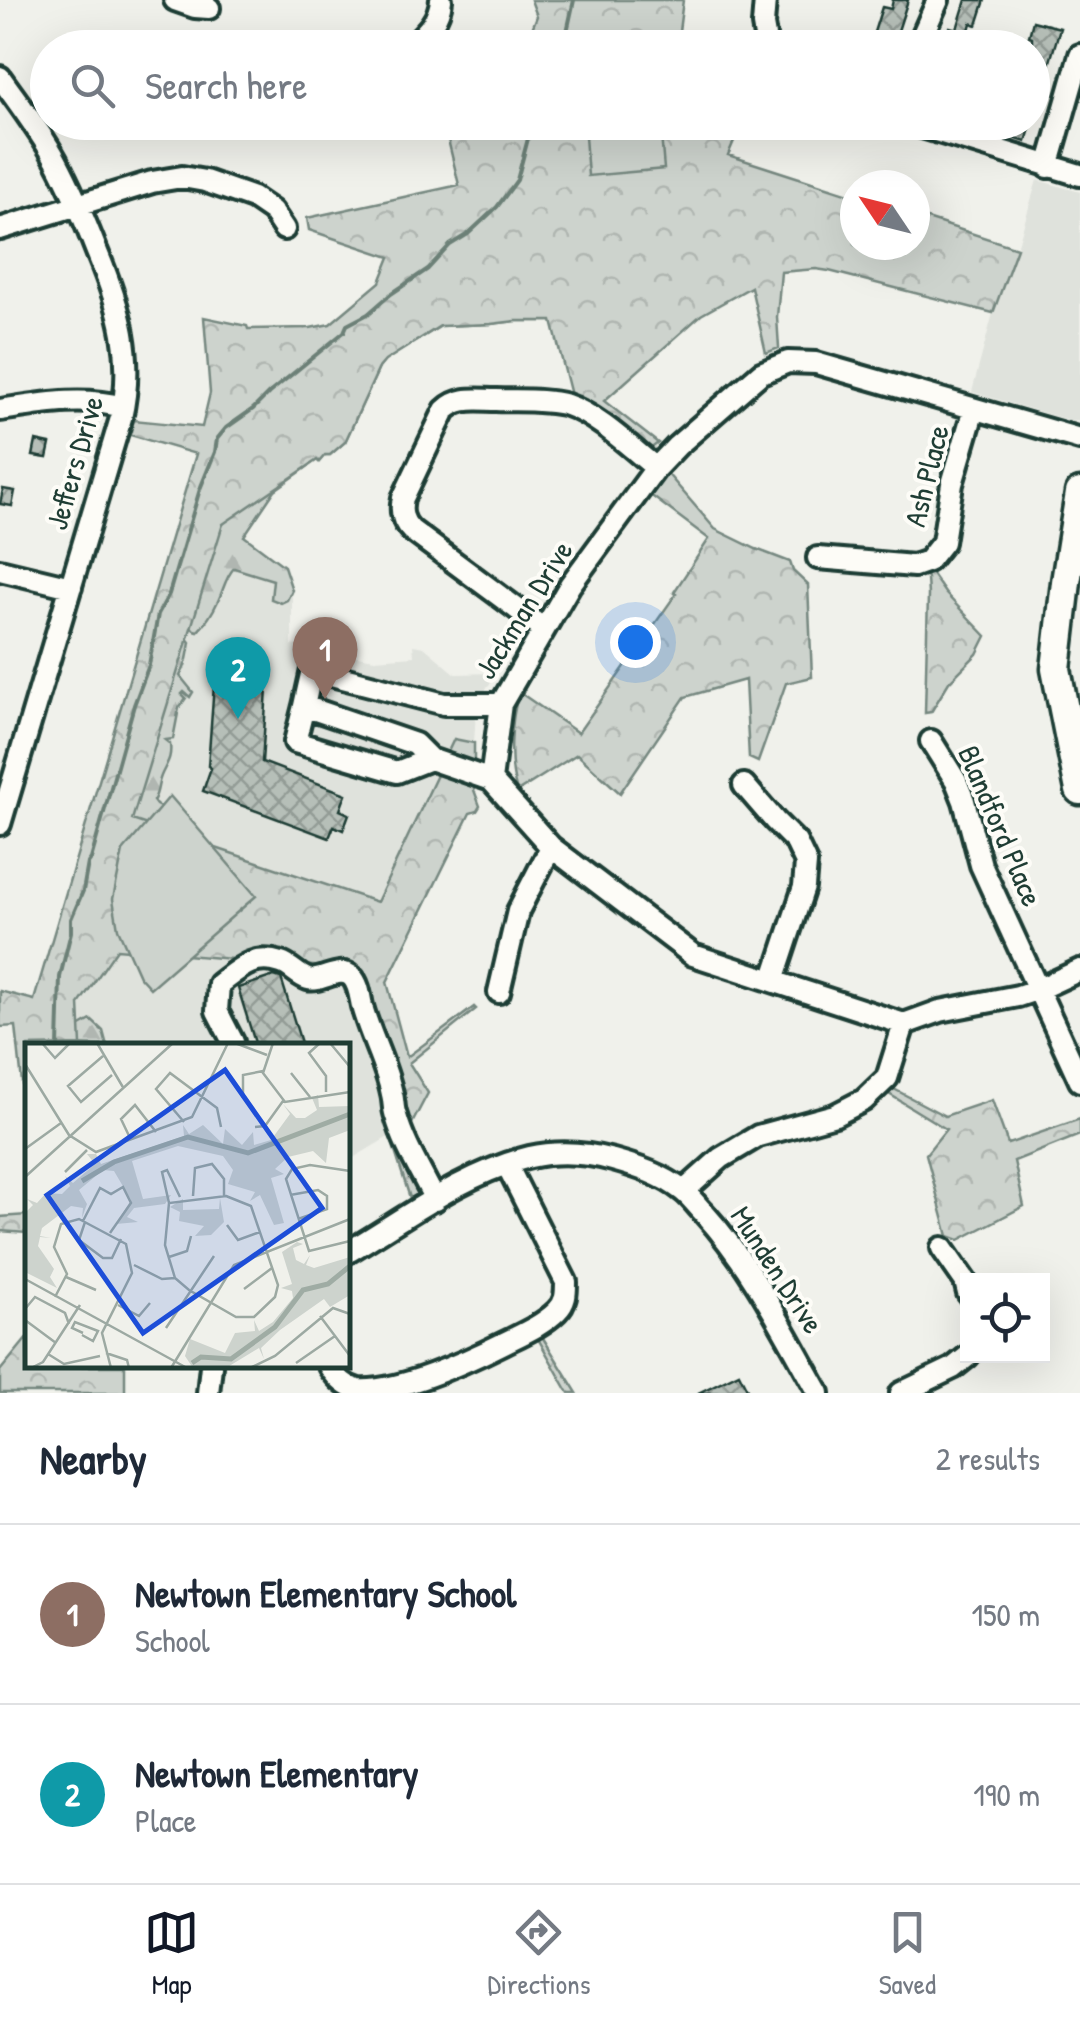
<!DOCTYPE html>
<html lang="en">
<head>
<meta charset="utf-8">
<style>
	body { margin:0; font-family:"Patrick Hand",sans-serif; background:#f2f2f3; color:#1f2937 }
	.controls { position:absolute; right:30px; bottom:30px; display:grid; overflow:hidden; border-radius:0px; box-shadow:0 10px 40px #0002 }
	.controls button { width:90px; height:90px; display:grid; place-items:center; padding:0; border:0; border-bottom:2px solid #e0e1e3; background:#fff; color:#1f2937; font:50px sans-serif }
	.compass { position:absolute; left:840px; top:170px; width:90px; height:90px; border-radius:50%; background:#fff; box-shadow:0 10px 40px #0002; rotate:305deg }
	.you { position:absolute; left:635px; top:642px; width:35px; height:35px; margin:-25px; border:8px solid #fff; border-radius:50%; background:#1a73e8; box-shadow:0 0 0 15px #1a73e833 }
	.badge { display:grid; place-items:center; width:65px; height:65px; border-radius:50%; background:#111827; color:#fff; font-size:32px; font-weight:700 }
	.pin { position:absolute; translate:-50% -82px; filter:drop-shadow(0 2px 5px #0008) }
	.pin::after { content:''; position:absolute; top:52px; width:35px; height:30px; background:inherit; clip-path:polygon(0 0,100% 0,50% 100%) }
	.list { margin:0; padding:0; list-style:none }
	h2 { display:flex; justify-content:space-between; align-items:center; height:130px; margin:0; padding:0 40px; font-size:42px }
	h2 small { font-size:32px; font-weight:400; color:#747a83 }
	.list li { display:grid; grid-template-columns:65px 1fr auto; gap:30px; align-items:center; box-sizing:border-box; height:180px; padding:0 40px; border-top:2px solid #e0e1e3 }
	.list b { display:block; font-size:38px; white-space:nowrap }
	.list p { margin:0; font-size:32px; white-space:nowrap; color:#747a83 }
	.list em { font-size:32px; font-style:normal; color:#747a83 }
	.icon { flex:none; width:55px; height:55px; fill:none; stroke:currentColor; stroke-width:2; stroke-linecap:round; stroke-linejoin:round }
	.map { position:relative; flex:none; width:1080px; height:1393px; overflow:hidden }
	.search { position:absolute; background:#fff; box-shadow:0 10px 40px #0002; left:30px; right:30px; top:30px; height:110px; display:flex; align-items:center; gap:25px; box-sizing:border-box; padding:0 35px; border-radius:55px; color:#747a83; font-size:38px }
	.sheet { height:490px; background:#fff }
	nav { display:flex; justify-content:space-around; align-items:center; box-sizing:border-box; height:140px; border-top:2px solid #e0e1e3; background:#fff; font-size:28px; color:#747a83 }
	nav a { display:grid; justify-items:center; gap:5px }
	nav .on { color:#111827 }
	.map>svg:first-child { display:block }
	.built { fill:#dfe2dc }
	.forest { fill:url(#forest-firs); stroke:#768880; stroke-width:2.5 }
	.park { fill:url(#park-crowns); stroke:#768880; stroke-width:2.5 }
	.garden { fill:#cdd3cd; stroke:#768880; stroke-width:2.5 }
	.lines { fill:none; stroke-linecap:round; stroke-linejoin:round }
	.stream { stroke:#6c8077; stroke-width:4 }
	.building { fill:url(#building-cross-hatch); stroke:#1f3d34; stroke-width:2.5 }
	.minor-casing { stroke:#1f3d34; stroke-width:28 }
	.major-casing { stroke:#1f3d34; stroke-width:35 }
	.minor { stroke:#fdfcf7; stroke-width:20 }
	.major { stroke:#fdfcf7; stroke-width:28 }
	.labels { text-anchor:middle; stroke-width:8; stroke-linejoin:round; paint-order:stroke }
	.street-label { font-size:30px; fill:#1f3d34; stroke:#fdfcf7 }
	.inset-river { fill:none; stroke:#9faca4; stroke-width:5 }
	.inset-road { fill:none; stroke:#9ca9a2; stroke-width:2.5 }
	.view { fill:#1d4ed8; fill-opacity:0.15; stroke:#1d4ed8; stroke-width:5 }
	.inset-edge { fill:none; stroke:#1f3d34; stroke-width:5 }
</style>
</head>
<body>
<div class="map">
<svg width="1080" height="1393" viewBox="0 0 1080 1393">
	<defs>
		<pattern id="forest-firs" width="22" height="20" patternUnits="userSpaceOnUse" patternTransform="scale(2.5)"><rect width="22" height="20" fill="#cdd3cd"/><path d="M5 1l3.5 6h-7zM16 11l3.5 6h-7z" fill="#b0b6b1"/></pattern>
		<pattern id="park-crowns" width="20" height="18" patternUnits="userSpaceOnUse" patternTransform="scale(2.5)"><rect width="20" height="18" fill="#cdd3cd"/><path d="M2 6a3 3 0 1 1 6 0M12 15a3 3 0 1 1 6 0" fill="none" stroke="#b0b6b1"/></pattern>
		<pattern id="building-cross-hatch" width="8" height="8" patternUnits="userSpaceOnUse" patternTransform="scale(2.5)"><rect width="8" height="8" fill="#b6bfb8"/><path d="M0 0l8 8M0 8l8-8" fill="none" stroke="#939c96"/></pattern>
	</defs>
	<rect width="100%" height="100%" fill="#f0f1eb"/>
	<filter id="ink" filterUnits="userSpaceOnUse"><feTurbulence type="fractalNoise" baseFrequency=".01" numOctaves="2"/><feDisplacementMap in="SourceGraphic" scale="20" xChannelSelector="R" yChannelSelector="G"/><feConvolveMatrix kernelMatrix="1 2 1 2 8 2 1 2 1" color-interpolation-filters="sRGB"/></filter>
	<g filter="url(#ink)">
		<path class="built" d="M1037,180L1080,192V420L1071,421L972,392L993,313L1017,248Z
			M275,490L244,537L284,566L289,576L292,590V645L375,659L414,656L413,645L424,647L456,674L495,673L496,677L487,687L476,711L474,743L454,739L377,902L132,820L223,524Z
			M117,949L337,968L382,1087L390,1136L348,1161V1046L81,1045L79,1004Z"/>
		<path class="forest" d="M449,272L552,321H516L491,324L441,326L385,360L379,368L345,442L330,455H325L319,462L317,460L275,490L244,536L284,566L292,590L287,600L281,603L271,599L273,580L234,568C225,578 224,589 218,601C213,612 206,623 198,631L194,630L189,624L199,551Z
			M186,637L190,642C188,655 187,665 180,676L193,692L190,697L184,692L182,694L186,698L179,708L173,739L165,740L170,744C172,759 166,764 161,776C157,785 159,792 153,801L156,805L174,814L115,836Z
			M91,1020L103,1031L107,1046L72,1045L77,1028Z"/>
		<path class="park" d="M531,0H683L678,39L681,47H525L537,16Z
			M493,122H742L728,155L855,196V245H915V215L1017,248L993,313L829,271L816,269L781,272L777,317L779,348L766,353L751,287L701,315L604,401L658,443L649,450L572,399L552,321H516L491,324L440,326L385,361L379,368L345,442L330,455H325L319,462L317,460L223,524L132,820L377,902L454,739L474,743V790L480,806L477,811L470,813L387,982L407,1057L474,1007L476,1009L409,1063L428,1093L406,1135L436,1186L411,1201L390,1136L382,1087L336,968L117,949L79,1004L81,1045L28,1046L27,1130L16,1026L0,1027V991L34,1000L196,454L130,435L134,420L202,427L210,393L204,317L247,326L248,329L310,328L330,324L380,282L390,257L309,230L307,218L459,185L444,123Z
			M666,472L715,529L756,549L790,562L793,571L808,585L812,677L786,683L758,762L749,758L745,680L685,697L620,793L577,754L517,792C508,762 510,722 519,692L578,733L676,594L674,592L709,539L649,494Z
			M929,570L945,593L986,636L977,654L949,682L931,712L925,713L928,595L927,578L924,571Z
			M892,1088L945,1116L992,1100L1008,1144L1080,1119V1135L1014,1161L1024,1206L959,1240L948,1236L926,1154L946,1129L889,1094Z
			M27,1215V1233L0,1231V1217Z
			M540,1333L577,1393H569L536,1335Z
			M27,1338L28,1366H125V1393H0V1371Z"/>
		<path class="garden" d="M584,123H660L664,169L588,176Z
			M170,796L256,896L150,988L139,976L118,929L113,899L123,851Z"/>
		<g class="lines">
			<path class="stream" d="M561,48L567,32L574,0
				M58,1046L60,977L71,932V919L83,891L88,863L91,859L134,705L149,665L158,614L169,594L200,489L215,452L217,439L226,428L253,409L269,393L344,332L347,325L368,314L391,294L428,269L450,245L468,234L497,207L517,180L530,131L535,122"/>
		</g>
		<path class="building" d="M893,0H908L897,34L894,33L889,48H869L882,7L891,9Z
			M966,0H985L977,25L971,23L964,48H944L950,27L957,29Z
			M1033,21L1060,28L1035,112H1032V37L1029,36Z
			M1015,122H1032L1026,142L1010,137Z
			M36,441L50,444L47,458L33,456Z
			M3,489L15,491L12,506L0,504Z
			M215,671L268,675L262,762L346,794L340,810L349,814L343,830L334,826L329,838L203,791L211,768L208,766Z
			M274,976L281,978L302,1046H256L238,988Z
			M739,1373L749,1393H698Z"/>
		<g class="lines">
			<g class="minor-casing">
				<path id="minor" d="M175,0L195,7L209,8
					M765,0L763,25L767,48
					M410,48C425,33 439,22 441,0
					M917,48L938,0
					M0,77C19,104 40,131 56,160C72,190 85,221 97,252C120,307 135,358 121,418L0,824
					M906,122L1080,175
					M1048,167L1080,55
					M0,229L152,182L182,177L205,181L253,198L272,211L284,229
					M0,410C41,404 82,396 123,407
					M1080,439L816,363L788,362L761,373L677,446L656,468L570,585L501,704L491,780L551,847L693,955L904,1024L940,1011L1018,996L1039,989L1080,970
					M818,558L914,566L928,561L943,542L952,484L974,409
					M0,570L71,587
					M544,629L411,530C402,521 400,511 403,498L445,410C459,396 478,400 496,400C519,401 544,399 567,405C597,415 631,448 656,468
					M304,706L295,742L397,772L430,759
					M931,741L956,781L964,801L981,865L1080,1081
					M491,780L430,759L415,744L304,706L312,670L444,704H501
					M744,785L775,821L796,842L806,863L804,887L773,981
					M499,992L518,911L551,847
					M233,1046V1042L217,1011L219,984C240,968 253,954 281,963C291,966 298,976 308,979C321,983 340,965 352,977C359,984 360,997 362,1006C370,1036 386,1064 392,1094C394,1101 393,1109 396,1116C404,1145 422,1173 435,1200
					M684,1191L721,1158L758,1136L835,1115L864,1100L887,1078L904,1024
					M942,1248L965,1281L968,1293
					M348,1252C404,1219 466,1172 530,1157C557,1151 587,1153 613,1160C638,1167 663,1175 683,1191C691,1197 697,1206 704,1213C752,1266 784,1331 819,1393
					M329,1366C336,1377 345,1387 358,1390C398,1393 468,1361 504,1343C522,1334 543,1325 557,1311C566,1302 566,1294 566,1282L507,1165
					M208,1393L211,1366
					M901,1393L953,1368L968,1356"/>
			</g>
			<g class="major-casing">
				<path id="major" d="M1080,493L1066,582L1056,669L1080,790"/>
			</g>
			<use href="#minor" class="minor"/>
			<use href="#major" class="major"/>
		</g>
	</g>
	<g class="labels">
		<g class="street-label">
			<text transform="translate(75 463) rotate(-74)" y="10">Jeffers Drive</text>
			<text transform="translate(927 476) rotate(-76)" y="10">Ash Place</text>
			<text transform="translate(524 610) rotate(-58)" y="10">Jackman Drive</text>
			<text transform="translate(1000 826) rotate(67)" y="10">Blandford Place</text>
			<text transform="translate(777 1270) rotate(57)" y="10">Munden Drive</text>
		</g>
	</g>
	<g transform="translate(25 1043)">
		<rect width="325" height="325" fill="#f0f1eb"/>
		<path d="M293,52L294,64L325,63V87L304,95L301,120L288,108L263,114L250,126L259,131L246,135L259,180L249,182L235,152L225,158L230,149L203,141L208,127L198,113L153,103L107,118L118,156L146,152L140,161L109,165L102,174L113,179L91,181L106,157L89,128L78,127L54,147L62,161L57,175L58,165L46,163L17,185L15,193L26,195L15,194L13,203L29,226L25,234L32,245L0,229V170L8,162L2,156L12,160L21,150L37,151L45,143L40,133L48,140L70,121L62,111H71L76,121L159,93L158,82L164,91L178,82L198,101L200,86L217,102L228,89L229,102L246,97L265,71L258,61L271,75H280L292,67L287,55ZM195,155L199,179L186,192L170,193L179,183L154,178L155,169L145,164L158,156V167L194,166ZM272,199L278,201L268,205L271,217L279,221L285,212L281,222L289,225L325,214V252L305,264L299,256L255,287L236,305L239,316L234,305L201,325H168L160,313L165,296L200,310L210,290L230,288L229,277L234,288L248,279L268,255L267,248L256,245L267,241L257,209Z" fill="#cdd3cd"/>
		<path class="inset-river" d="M57,138L89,119L163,94L223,110L325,71M167,320L176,314L206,316L250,284L278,247L303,241L325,223"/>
		<path class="inset-road" d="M17,0L30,15L45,0M72,0L99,46M210,0L242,12M248,0L238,30L260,59L325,49M295,0L284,10L301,33V49M305,0L325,24M78,13L43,43L56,59L87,32M0,21L44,92L71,109L167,74L203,0M266,30L285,54M218,55V32L238,28M159,79L131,46L145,30L192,65L196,84M230,84L240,83L258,58M106,97L96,76L110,62L131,89M0,106L36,80M325,128L285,122L267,126L261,136L284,208L325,198M40,129L62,107M0,134L148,0M265,152L293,147L302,153V166L273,176M168,153L170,125L187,121L199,136V153M201,153L226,163L253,242L250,254L229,274H211L164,247L150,235L140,202L144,160ZM144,160L137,129L142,127L155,154M58,178L75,145L86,151L98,144L106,160L85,190M60,179L54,197L78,215H87L96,196M202,182L213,197L235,189M144,214L162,208L166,193M109,222L137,236L150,235M41,234L71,247M0,236L162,325M219,246L247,225M30,254L42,231L29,204L36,181L54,176L101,201L107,230L77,290L86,325M93,262L114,273L125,260M0,266L10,254L40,270L44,281M295,273L325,313M0,277L31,300M141,285L189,213M57,292L68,298L73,288L50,279L47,285L58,290M81,310L102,317L104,325M23,311L39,321L75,313M271,320L310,293M6,325L18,319L55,262M146,325L209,222L325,176M225,325L250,313L308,265L325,271"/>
		<path class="view" d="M200,27L297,165L118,290L22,152Z"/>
		<rect width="325" height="325" class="inset-edge"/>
	</g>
</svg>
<div class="controls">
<button><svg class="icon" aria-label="locate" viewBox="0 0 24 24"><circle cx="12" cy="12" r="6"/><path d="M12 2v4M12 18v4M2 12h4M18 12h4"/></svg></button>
</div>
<svg class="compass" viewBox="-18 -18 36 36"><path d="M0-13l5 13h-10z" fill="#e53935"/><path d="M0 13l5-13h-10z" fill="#747a83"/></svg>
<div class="you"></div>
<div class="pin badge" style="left:325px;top:699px;background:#8d6e63">1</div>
<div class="pin badge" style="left:238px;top:719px;background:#0f9aa8">2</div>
<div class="search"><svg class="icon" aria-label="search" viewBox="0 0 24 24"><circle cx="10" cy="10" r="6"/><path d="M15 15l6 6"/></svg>Search here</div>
</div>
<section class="sheet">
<h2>Nearby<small>2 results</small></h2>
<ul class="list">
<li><span class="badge" style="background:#8d6e63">1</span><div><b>Newtown Elementary School</b><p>School</p></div><em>150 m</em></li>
<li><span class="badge" style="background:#0f9aa8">2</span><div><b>Newtown Elementary</b><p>Place</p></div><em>190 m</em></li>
</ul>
</section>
<nav>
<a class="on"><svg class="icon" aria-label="map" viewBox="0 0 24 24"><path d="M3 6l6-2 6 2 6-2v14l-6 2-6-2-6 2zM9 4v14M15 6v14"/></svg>Map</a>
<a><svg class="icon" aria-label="directions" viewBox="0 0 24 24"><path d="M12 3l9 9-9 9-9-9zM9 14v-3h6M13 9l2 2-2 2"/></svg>Directions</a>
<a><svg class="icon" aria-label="saved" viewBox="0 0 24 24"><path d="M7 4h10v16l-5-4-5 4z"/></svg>Saved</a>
</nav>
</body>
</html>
